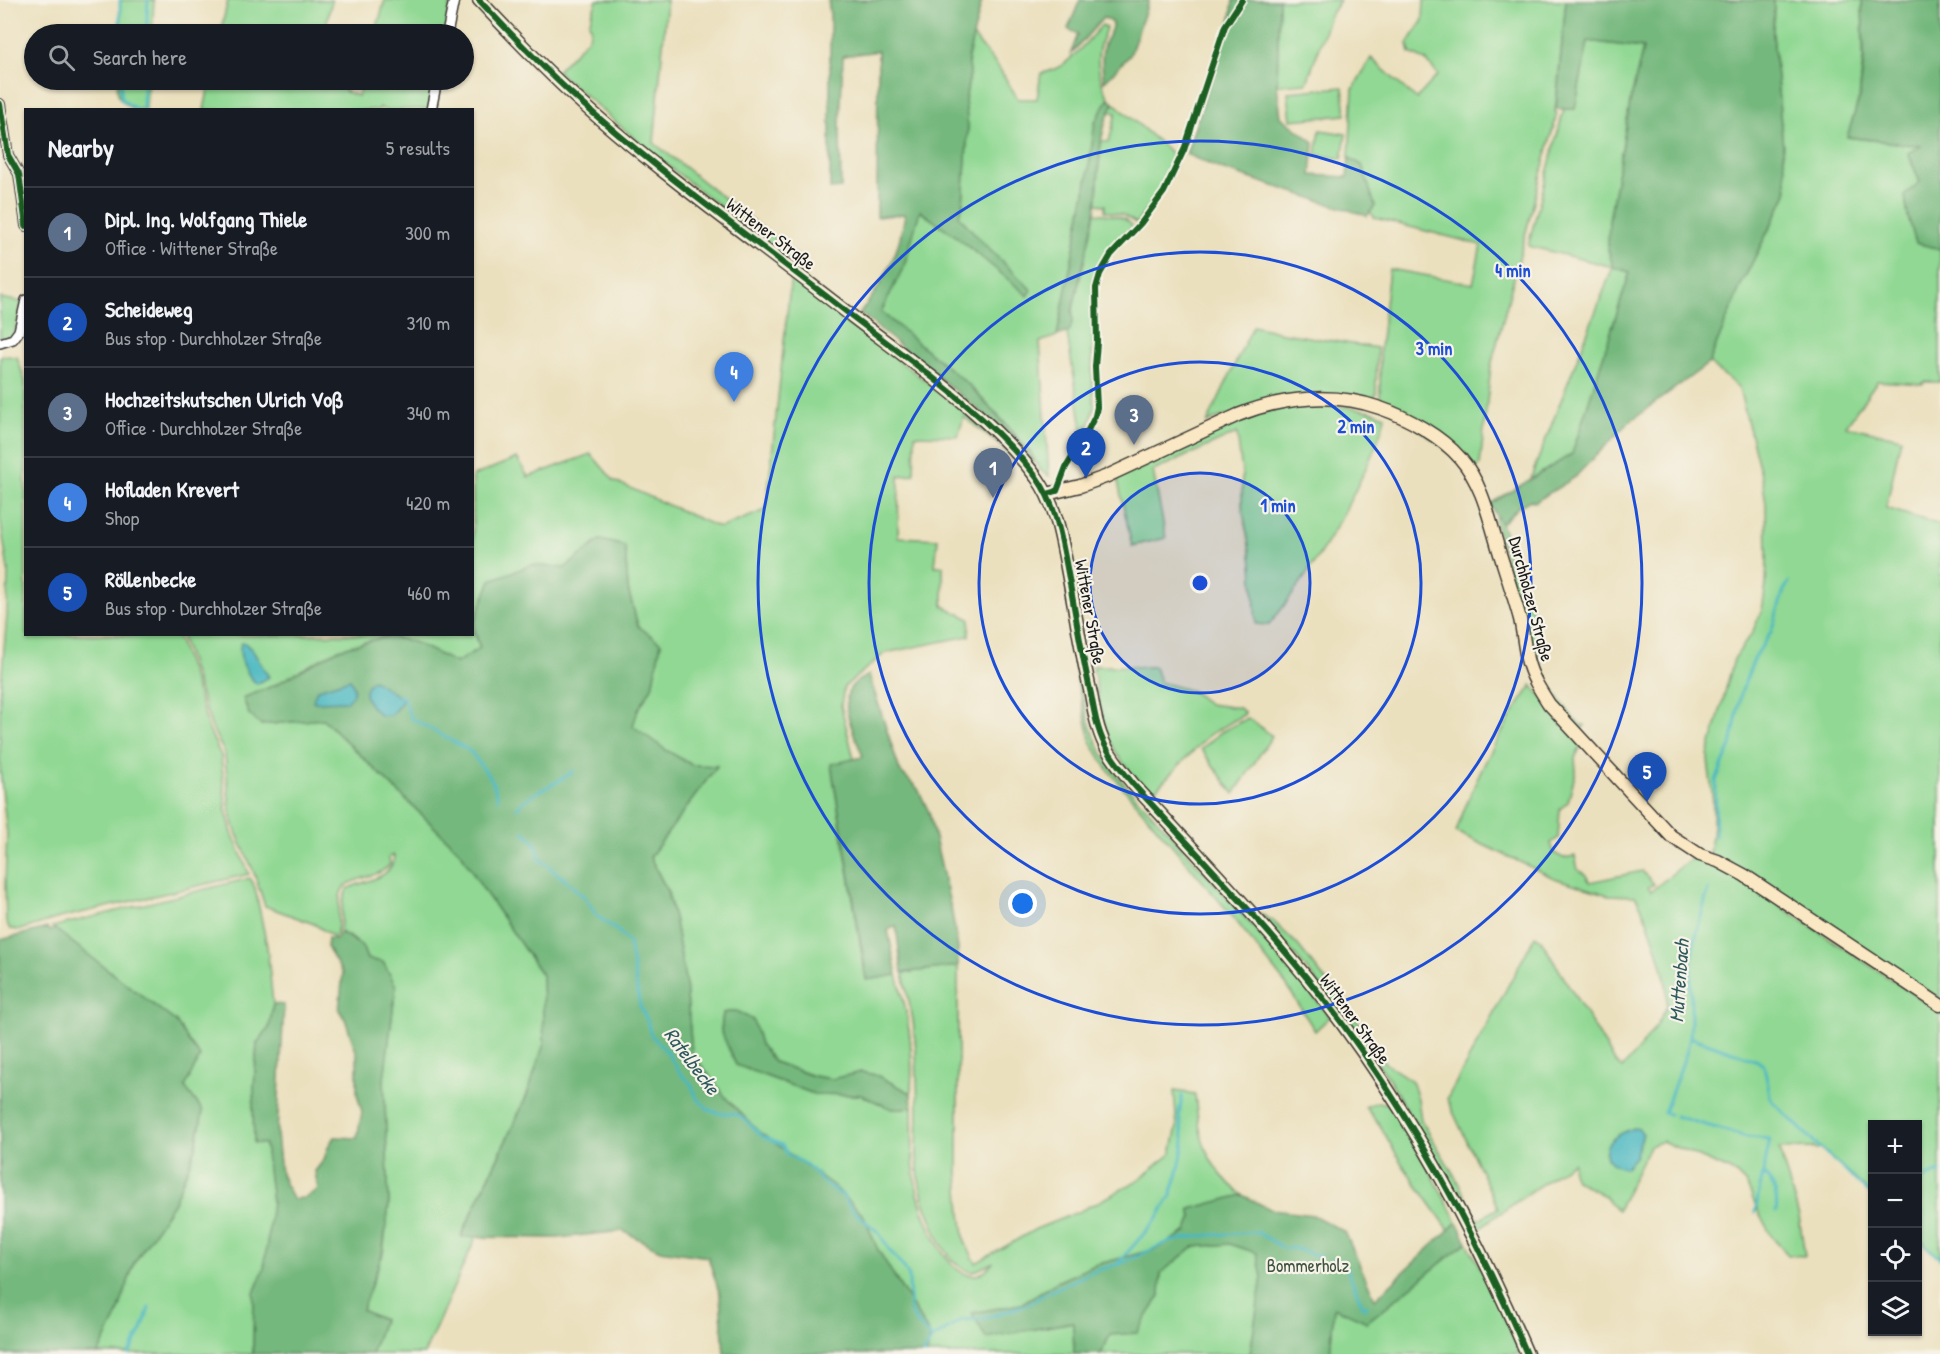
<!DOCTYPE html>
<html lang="en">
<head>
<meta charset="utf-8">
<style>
	body { margin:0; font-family:"Patrick Hand",sans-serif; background:#20242c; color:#f1f3f6 }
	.controls { position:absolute; right:18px; bottom:18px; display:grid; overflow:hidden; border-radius:0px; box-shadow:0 2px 4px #0004 }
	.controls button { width:54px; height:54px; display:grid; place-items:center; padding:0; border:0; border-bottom:2px solid #363941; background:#171b24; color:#f1f3f6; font:30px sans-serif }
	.you { position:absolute; left:1023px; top:904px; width:21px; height:21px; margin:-15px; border:4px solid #fff; border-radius:50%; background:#1a73e8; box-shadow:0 0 0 9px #1a73e833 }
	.badge { display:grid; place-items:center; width:39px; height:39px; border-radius:50%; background:#0f766e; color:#fff; font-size:20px; font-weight:700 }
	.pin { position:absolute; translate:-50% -50px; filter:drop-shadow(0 2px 3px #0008) }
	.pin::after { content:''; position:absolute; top:32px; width:21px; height:18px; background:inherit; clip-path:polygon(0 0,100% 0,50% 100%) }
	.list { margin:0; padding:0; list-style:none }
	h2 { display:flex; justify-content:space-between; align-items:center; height:78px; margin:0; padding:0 24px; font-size:26px }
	h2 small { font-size:20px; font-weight:400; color:#9ea1a6 }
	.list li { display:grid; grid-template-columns:39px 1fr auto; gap:18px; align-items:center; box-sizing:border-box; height:90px; padding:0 24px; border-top:2px solid #363941 }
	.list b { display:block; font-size:22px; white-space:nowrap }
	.list p { margin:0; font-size:20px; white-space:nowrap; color:#9ea1a6 }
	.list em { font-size:20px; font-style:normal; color:#9ea1a6 }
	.icon { flex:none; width:33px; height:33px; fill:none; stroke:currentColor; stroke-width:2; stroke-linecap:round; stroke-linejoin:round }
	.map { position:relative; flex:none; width:1940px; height:1354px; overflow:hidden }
	.search { position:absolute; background:#171b24; box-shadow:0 2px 4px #0004; left:24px; top:24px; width:450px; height:66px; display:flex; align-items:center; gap:15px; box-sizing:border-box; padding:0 21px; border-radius:33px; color:#9ea1a6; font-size:22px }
	.panel { position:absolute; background:#171b24; box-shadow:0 2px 4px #0004; left:24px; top:108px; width:450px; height:528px; border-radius:0px }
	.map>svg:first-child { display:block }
	.green { fill:#90d893; stroke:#567a58; stroke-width:1.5 }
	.forest { fill:#74b87d; stroke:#486a4c; stroke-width:1.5 }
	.water { fill:#49b8c1; stroke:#326a6e; stroke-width:1.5 }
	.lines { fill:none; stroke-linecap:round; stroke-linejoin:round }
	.stream { stroke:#49b8c1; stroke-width:3 }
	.minor-casing { stroke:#3b3934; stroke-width:12 }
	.secondary-casing { stroke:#3b3934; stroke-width:15 }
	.minor { stroke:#fff; stroke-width:9 }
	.secondary { stroke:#fae7c3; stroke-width:12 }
	.cycleway-casing { stroke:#f7f3e8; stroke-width:10 }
	.cycleway { stroke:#1b5e20; stroke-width:6 }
	.ring { fill:none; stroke:#1d4ed8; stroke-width:3 }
	.labels { text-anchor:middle; stroke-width:4.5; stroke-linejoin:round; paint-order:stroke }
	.street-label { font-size:18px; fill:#1c1c1c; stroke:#f7f3e8 }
	.park-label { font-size:18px; fill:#3f5440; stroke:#f7f3e8 }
	.water-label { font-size:20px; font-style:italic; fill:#2e5a5e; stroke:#f7f3e8 }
	.centre { fill:#1d4ed8; stroke:#f7f3e8; stroke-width:3 }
	.ring-label { font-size:18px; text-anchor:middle; font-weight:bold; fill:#1d4ed8; stroke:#f7f3e8; stroke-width:4.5; stroke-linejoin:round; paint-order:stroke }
</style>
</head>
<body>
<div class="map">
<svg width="1940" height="1354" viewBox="0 0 1940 1354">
	<rect width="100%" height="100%" fill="#f7f3e8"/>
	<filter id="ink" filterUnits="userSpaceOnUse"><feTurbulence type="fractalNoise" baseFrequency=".0167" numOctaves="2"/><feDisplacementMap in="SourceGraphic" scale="12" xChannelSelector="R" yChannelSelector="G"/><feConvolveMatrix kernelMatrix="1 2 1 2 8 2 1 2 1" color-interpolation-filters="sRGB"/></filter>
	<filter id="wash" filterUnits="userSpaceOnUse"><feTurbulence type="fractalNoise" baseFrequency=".008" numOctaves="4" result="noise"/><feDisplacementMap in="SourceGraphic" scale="24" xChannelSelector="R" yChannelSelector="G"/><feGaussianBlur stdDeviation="1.35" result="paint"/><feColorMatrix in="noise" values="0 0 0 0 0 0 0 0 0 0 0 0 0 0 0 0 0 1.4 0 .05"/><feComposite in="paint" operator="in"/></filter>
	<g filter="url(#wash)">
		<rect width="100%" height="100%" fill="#ebe0be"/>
		<path class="green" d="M120,0H154L152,34H121Z
			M228,0H332L324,34H220Z
			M385,0H451L445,34H375Z
			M597,0H667L654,143L800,258L794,264L649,151L557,71L589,37L591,27L589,23Z
			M1279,0H1340L1330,15L1307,83L1277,85Z
			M1424,0H1566L1555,112L1557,113L1491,366L1480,465L1474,470L1380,400V349L1389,269L1473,284L1481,245L1375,218L1370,212L1375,206L1362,165L1349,158L1353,89L1371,58L1416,99L1438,75L1427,61L1410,53L1408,44L1423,20Z
			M1774,0H1862L1863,58L1859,99L1847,137L1922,146L1908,153L1920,183L1905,195L1908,216L1916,243L1940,249V382H1924L1923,384L1877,381L1846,426L1901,438L1886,508L1940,525V999L1709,853C1714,832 1714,806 1711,784C1710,774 1708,766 1708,755L1734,659L1752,633L1762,610L1766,585L1767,558L1766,504L1763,483L1739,388L1709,363L1740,287L1787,193L1773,34Z
			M1102,25L1106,27C1105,33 1103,36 1101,41C1095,59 1099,82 1109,98L1095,123L1087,182L1057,336L1040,342L1049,476L1039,469L1031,453L1005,423L969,385L881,312L904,266L919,211L957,237L1029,296L958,216L963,205L968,127L965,101L970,73L968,57L973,36L999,68L1018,99H1037L1041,73C1066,71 1085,43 1102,25Z
			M1588,41L1643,48L1630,103L1609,221L1608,249L1613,267L1630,272L1572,454L1530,480L1613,267L1528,246L1564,109H1575Z
			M118,80H148L146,109H132C118,98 116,97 118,80Z
			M210,80H339L346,92L358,96L363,80H435L428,109L384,110L380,107L379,110H204Z
			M1343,87L1346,115L1291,120L1288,92Z
			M1114,103L1177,158L1161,192L1136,223L1123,215L1105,211V205L1096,204L1101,141L1109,142L1116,113L1109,111Z
			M1320,130L1346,134L1342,159L1316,155Z
			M1094,213C1108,215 1125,215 1133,227C1113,248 1100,260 1094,290L1092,370L1094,408L1091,420L1083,435L1067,333L1069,332C1073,321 1072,311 1075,300C1081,271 1089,242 1094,213Z
			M791,276L961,409L1006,451L964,417L958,436L915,435L914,474L899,476L898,537L938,539L935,566H943V606L970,619L969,636L885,653L844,687L841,706L854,759L831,765L866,980L897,975C908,1012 914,1054 911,1093L876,1075L861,1072L832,1079L813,1076L774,1062L760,1044L753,1020L736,1011L723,1013L721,1031L736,1065L814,1094L861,1095L892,1109L912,1107C913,1134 911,1163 917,1189C921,1211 946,1280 976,1275C982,1275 990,1266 994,1262L973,1272L968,1271L952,1260L940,1242L924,1202L919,1180L917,1156L918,1108L916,1050L913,1020L903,973L958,966V1175L961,1214L965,1242L976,1263L1036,1229L1078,1212L1110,1196L1138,1180L1171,1154L1177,1127L1174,1091L1195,1094C1199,1139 1205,1165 1242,1195L1190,1209L1192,1217L1186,1232L1156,1249L1095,1265L1057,1282L1021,1304L972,1313L986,1338L1073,1322L1074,1354H927L930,1335L915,1311L910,1310V1303L877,1248L864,1217L833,1186L758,1131L730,1102L716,1098L719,1089L692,1053L686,985L675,922L668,892L650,857L717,766L692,765L665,750L632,726L638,710L652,687L661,643L638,626L628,589L625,546L600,540L565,568L532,565L491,580L473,625V476L517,458L528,477L591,454L614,481L720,528L766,510Z
			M0,298L22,302L14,335L0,341Z
			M1253,326L1283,333L1377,348L1376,393L1374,398L1370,401L1340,395L1220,417L1207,423Z
			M3,356L17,357L25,381L26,634L177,635L195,684L209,730L221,756L226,810L232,833L249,874L59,918L20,930L10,929L6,922L5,884L7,834L0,770V695L7,615L8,570L0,518V358Z
			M1310,405C1335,406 1361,406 1385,416C1382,434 1373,452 1366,468C1340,525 1308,577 1269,625L1256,624L1252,563L1242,505V472L1237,433L1153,471L1166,538L1132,546L1117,477L1256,414L1286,407Z
			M1497,516L1501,524L1533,613L1538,656L1544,678L1574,719L1581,725H1585L1581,731L1552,700L1538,677L1495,520Z
			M473,630L480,648L456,663L416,643L387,636L339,649L275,685L243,698L249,714L261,725L323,719L461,853L481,886L542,975L544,1044L526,1097L461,1236L476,1237L424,1354H371L383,1320L362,1310L383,1254L389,1204L384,1079L396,986L367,959L362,946L353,939L340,932L343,901L347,889C363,880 394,880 394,855L389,857L390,864C379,880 346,876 341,893C338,901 339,922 337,932L334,937L314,924L265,906L253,870L236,832L230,810L225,754L212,728L181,635L472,634Z
			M1074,636C1079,669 1082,707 1095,738C1110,774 1140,800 1165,828C1220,891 1278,951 1330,1017L1315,1031L1287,986L1233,917L1108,770L1092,745L1078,686L1070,637Z
			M1093,666L1155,667L1160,682L1192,691L1209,704L1240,708L1245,714L1209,735L1151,794C1135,778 1118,760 1109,738C1100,715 1097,690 1093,666Z
			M1532,685L1581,746L1575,758L1576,771L1568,802L1560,809L1558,838L1551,843L1554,853L1563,858L1575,856L1578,870L1585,874L1590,882L1642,871L1654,884L1648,887L1651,891L1693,857L1732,874L1940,1012V1259L1918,1236V1124H1872V1194L1820,1148L1817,1150L1814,1148L1779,1149L1799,1216L1805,1256L1788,1255L1772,1237L1758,1211L1747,1185L1734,1172L1662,1141L1649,1146L1618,1210L1610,1204L1605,1196L1575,1180L1572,1172L1573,1162L1475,1231L1388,1077L1315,979L1259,913L1273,921L1297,944L1357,1020L1385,1063L1412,1081L1418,1099L1421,1120L1453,1173L1478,1220L1498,1208L1447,1099L1535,936L1541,940L1616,1063L1622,1068C1633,1058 1661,1021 1666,1008C1673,987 1647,914 1635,896L1608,895L1554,878L1456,832C1474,779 1500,730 1532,685Z
			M1248,718L1272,736L1234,794L1201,749L1221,732Z
			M250,878L255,888L267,946L273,1004L269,1028L257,1043L253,1104L254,1142L265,1144L272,1202L264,1269L254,1293L253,1354H98L117,1316L134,1263L174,1202L196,1149L203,1111L185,1087L200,1056L189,1043L176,1022L52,927Z
			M1377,1102L1390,1104L1429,1169L1457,1222L1449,1230L1402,1164L1379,1124L1365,1107Z
			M1467,1242L1494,1295L1520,1354H1330L1334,1307L1367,1322Z
			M1230,1244L1257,1253L1262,1277L1250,1354H1101L1110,1335L1160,1296L1161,1273L1193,1247Z"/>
		<path class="forest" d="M828,0H982L968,57L970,73L965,101L968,127L963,205L959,216L987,247L1032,290L1028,296L957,237L920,211L904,266L881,312L969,385L1031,453L1034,463L992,421L860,313C885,281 899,254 905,214L877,217L878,51L843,56L840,126L841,188L830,189V15Z
			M1080,0H1149L1130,55L1104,82C1102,69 1101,56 1104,44C1106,38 1112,32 1112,26C1112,20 1108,19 1103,18L1070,55L1078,34L1068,29Z
			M1233,0H1279L1277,85L1281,117L1314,142L1311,175L1347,177L1349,158L1362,165L1375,206L1367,216L1218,168L1186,154L1231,18Z
			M1566,0H1774L1773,34L1787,193L1740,287L1709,363L1629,422L1574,478L1535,502L1530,500L1518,507L1501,524L1490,504L1572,454L1630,272L1613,267L1608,249L1609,221L1630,103L1643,48L1588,41L1575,109H1556Z
			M1862,0H1940V249L1916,243L1908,217L1905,195L1920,182L1908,153L1921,146L1847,137L1859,99L1864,58Z
			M1109,98L1114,103C1095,135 1101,173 1096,207C1090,243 1079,277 1072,312L1073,320L1069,332L1057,336L1087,182L1095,122Z
			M600,540L625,546L628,589L638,626L661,643L652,687L638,710L633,726L666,750L692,765L717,766L650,857L667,891L675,922L686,985L692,1053L727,1099L758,1131L834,1186L864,1216L877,1248L930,1335L927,1354H724L720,1295L708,1257L660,1250L623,1231L557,1238L461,1237L526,1098L544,1044L542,975L481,886L461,853L323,719L261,725L249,714L243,698L275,685L339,649L388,636L416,643L456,663L480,648L473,625L491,580L531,565L565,568Z
			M869,675L900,771L918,789L929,812L952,913L958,948V966L902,973L896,926L888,930L897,975L867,980L831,764L863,757C856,736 834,699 856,682C860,679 866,677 869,675Z
			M47,928L50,931L55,929L176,1022L189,1042L200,1056L185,1087L203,1111L195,1149L174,1202L134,1263L117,1316L98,1354H0V940Z
			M340,932L362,946L367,959L383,962L396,986L384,1079L389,1204L382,1255L362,1310L383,1320L371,1354H253L254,1293L264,1269L272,1202L265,1144L254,1143L253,1104L257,1043L269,1028L273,1004L284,1005L277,1134L281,1174L292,1199L305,1198L318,1189L315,1171C318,1167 323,1162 325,1157C327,1149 328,1144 335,1137L357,1138L362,1112L357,1094V1054L345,1019L339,1010L343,974L327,947L328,938L336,939Z
			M736,1011L753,1020L760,1044L774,1062L813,1076L832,1079L861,1072L876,1075L911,1093L912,1107L892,1109L861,1095L814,1094L736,1065L721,1031L723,1013Z
			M1242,1195L1272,1210L1313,1215L1345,1232L1375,1299L1457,1222L1467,1242L1367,1322L1334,1307L1330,1354H1250L1262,1277L1257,1253L1230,1244L1193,1247L1161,1273L1160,1296L1137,1333L1110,1335L1101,1354H1074L1073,1322L986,1338L972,1313L1021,1304L1057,1282L1095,1265L1156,1249L1186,1232L1192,1217L1190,1209Z"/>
		<path class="water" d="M241,643H245L253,651L269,677L257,684C247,676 237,656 241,643Z
			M350,679C355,687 355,695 347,701L315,702L313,701L316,692L319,689Z
			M374,680L402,699L401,703L391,715L381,716C370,707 355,690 374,680Z
			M1634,1128L1639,1129L1643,1134L1635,1157L1625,1168C1614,1167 1600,1157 1608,1144C1612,1137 1626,1131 1634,1128Z"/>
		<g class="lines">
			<path class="stream" d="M120,0V34
				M146,34L148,0
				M121,80V99L137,110
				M143,110L144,80
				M399,696L403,697L411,718L470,751L492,780L498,799
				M517,808C532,791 556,785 574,771
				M524,832C535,840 537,845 539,858L577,890L586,899L597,916L619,932L629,943L640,1006L647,1020L651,1035L667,1052L680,1073L691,1084L696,1097L708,1109L718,1113L735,1114L743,1118L763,1137L782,1145L788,1155L807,1165L824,1183L843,1196L852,1210L879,1233L890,1251L905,1269L909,1277L910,1310L917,1323L932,1339L923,1354
				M1715,836L1716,780L1731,746L1741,693L1750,669L1755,657L1771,632L1784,590L1789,582
				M1708,890C1703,910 1697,929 1693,949C1688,978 1693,1007 1690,1037L1758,1061L1764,1066L1771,1100L1813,1141L1872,1196
				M1669,1114L1664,1113L1687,1051L1690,1037
				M1675,1116L1747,1137L1770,1139L1755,1212
				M1762,1174C1775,1183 1778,1197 1776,1212
				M1918,1180L1940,1172
				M1918,1238L1940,1259
				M1331,1259L1346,1267L1364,1308L1367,1305
				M1118,1263L1156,1220L1171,1196L1179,1169L1184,1142L1179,1115L1182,1096
				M932,1339L962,1320L982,1319L1029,1304L1043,1295L1092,1272L1125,1262L1168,1242L1199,1236L1257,1232L1285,1249L1293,1248L1320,1256
				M129,1354L142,1330L149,1308"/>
		</g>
	</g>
	<g filter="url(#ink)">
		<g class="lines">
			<g class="minor-casing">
				<path id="minor" d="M447,34L454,0
					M0,104L8,155L19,174L26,226
					M431,110L437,80
					M0,343L13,339L19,331L26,300"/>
			</g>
			<g class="secondary-casing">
				<path id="secondary" d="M479,0C510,33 540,65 573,95C661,175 759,243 853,317C913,363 992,417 1037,478C1056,505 1061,536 1067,568C1075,610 1081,652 1091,694C1094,711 1097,729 1105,745C1112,759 1123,771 1133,784C1205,863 1281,940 1344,1026C1418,1127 1478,1239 1527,1354
					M1047,494L1080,486L1105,477L1238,415C1283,397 1334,392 1380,408C1407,417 1442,437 1460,458C1483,484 1490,522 1500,554C1507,576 1514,597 1520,619C1523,632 1524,646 1527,659C1531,676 1540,690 1549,704L1671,836L1700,855L1718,861L1744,875L1940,1005"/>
			</g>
			<use href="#minor" class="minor"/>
			<use href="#secondary" class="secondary"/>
			<g class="cycleway-casing">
				<path id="cycleway" d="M479,0C510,33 540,65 573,95C661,175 759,243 853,317C913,363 992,417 1037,478C1056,505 1061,536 1067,568C1075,610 1081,652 1091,694C1094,711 1097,729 1105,745C1112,759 1123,771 1133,784C1205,863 1281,940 1344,1026C1418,1127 1478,1239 1527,1354
					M0,104L8,155L19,174L26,226
					M1047,494L1057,491L1066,467L1083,440L1095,416L1097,407L1095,367L1097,342L1096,288L1100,274L1111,255L1141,223L1164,192L1184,150L1225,26L1242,0"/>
			</g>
			<use href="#cycleway" class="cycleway"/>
		</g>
	</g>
	<circle cx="1200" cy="583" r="110" fill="#1d4ed8" fill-opacity=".12"/>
	<g class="ring">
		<circle cx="1200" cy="583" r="110"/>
		<circle cx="1200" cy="583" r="221"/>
		<circle cx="1200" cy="583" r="331"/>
		<circle cx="1200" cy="583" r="442"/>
	</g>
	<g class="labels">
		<g class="street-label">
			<text transform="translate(771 234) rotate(37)" y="6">Wittener Straße</text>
			<text transform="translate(1531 599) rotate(75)" y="6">Durchholzer Straße</text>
			<text transform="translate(1090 612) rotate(80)" y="6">Wittener Straße</text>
			<text transform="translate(1355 1019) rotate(54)" y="6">Wittener Straße</text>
		</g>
		<g class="park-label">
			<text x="1308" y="1272">Bommerholz</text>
		</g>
		<g class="water-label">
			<text transform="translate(1679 981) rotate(-86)" y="7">Muttenbach</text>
			<text transform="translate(692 1061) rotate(53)" y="7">Ratelbecke</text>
		</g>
	</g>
	<circle cx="1200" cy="583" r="9" class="centre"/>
	<g class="ring-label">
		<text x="1513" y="277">4 min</text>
		<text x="1434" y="355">3 min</text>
		<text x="1356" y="433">2 min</text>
		<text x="1278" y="512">1 min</text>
	</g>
</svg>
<div class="controls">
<button>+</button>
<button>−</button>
<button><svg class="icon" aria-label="locate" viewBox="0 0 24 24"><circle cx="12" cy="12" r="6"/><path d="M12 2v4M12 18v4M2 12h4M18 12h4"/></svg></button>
<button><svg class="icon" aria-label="layers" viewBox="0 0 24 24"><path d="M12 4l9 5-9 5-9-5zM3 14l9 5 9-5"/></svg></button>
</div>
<div class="you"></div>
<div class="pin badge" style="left:993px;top:498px;background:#5c6f8a">1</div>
<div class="pin badge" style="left:1086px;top:478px;background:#1a4fb4">2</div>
<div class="pin badge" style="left:1134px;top:445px;background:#5c6f8a">3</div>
<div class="pin badge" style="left:734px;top:402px;background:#3f7fe0">4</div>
<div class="pin badge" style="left:1647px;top:802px;background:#1a4fb4">5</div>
<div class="search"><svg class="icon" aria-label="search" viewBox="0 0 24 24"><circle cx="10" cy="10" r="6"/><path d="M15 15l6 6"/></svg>Search here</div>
<section class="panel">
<h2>Nearby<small>5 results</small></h2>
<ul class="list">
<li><span class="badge" style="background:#5c6f8a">1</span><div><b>Dipl. Ing. Wolfgang Thiele</b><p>Office · Wittener Straße</p></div><em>300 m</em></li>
<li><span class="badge" style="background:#1a4fb4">2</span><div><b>Scheideweg</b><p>Bus stop · Durchholzer Straße</p></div><em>310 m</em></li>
<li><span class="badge" style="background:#5c6f8a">3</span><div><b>Hochzeitskutschen Ulrich Voß</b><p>Office · Durchholzer Straße</p></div><em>340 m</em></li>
<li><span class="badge" style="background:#3f7fe0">4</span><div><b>Hofladen Krevert</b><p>Shop</p></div><em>420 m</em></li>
<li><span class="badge" style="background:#1a4fb4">5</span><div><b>Röllenbecke</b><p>Bus stop · Durchholzer Straße</p></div><em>460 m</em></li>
</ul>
</section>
</div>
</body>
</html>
